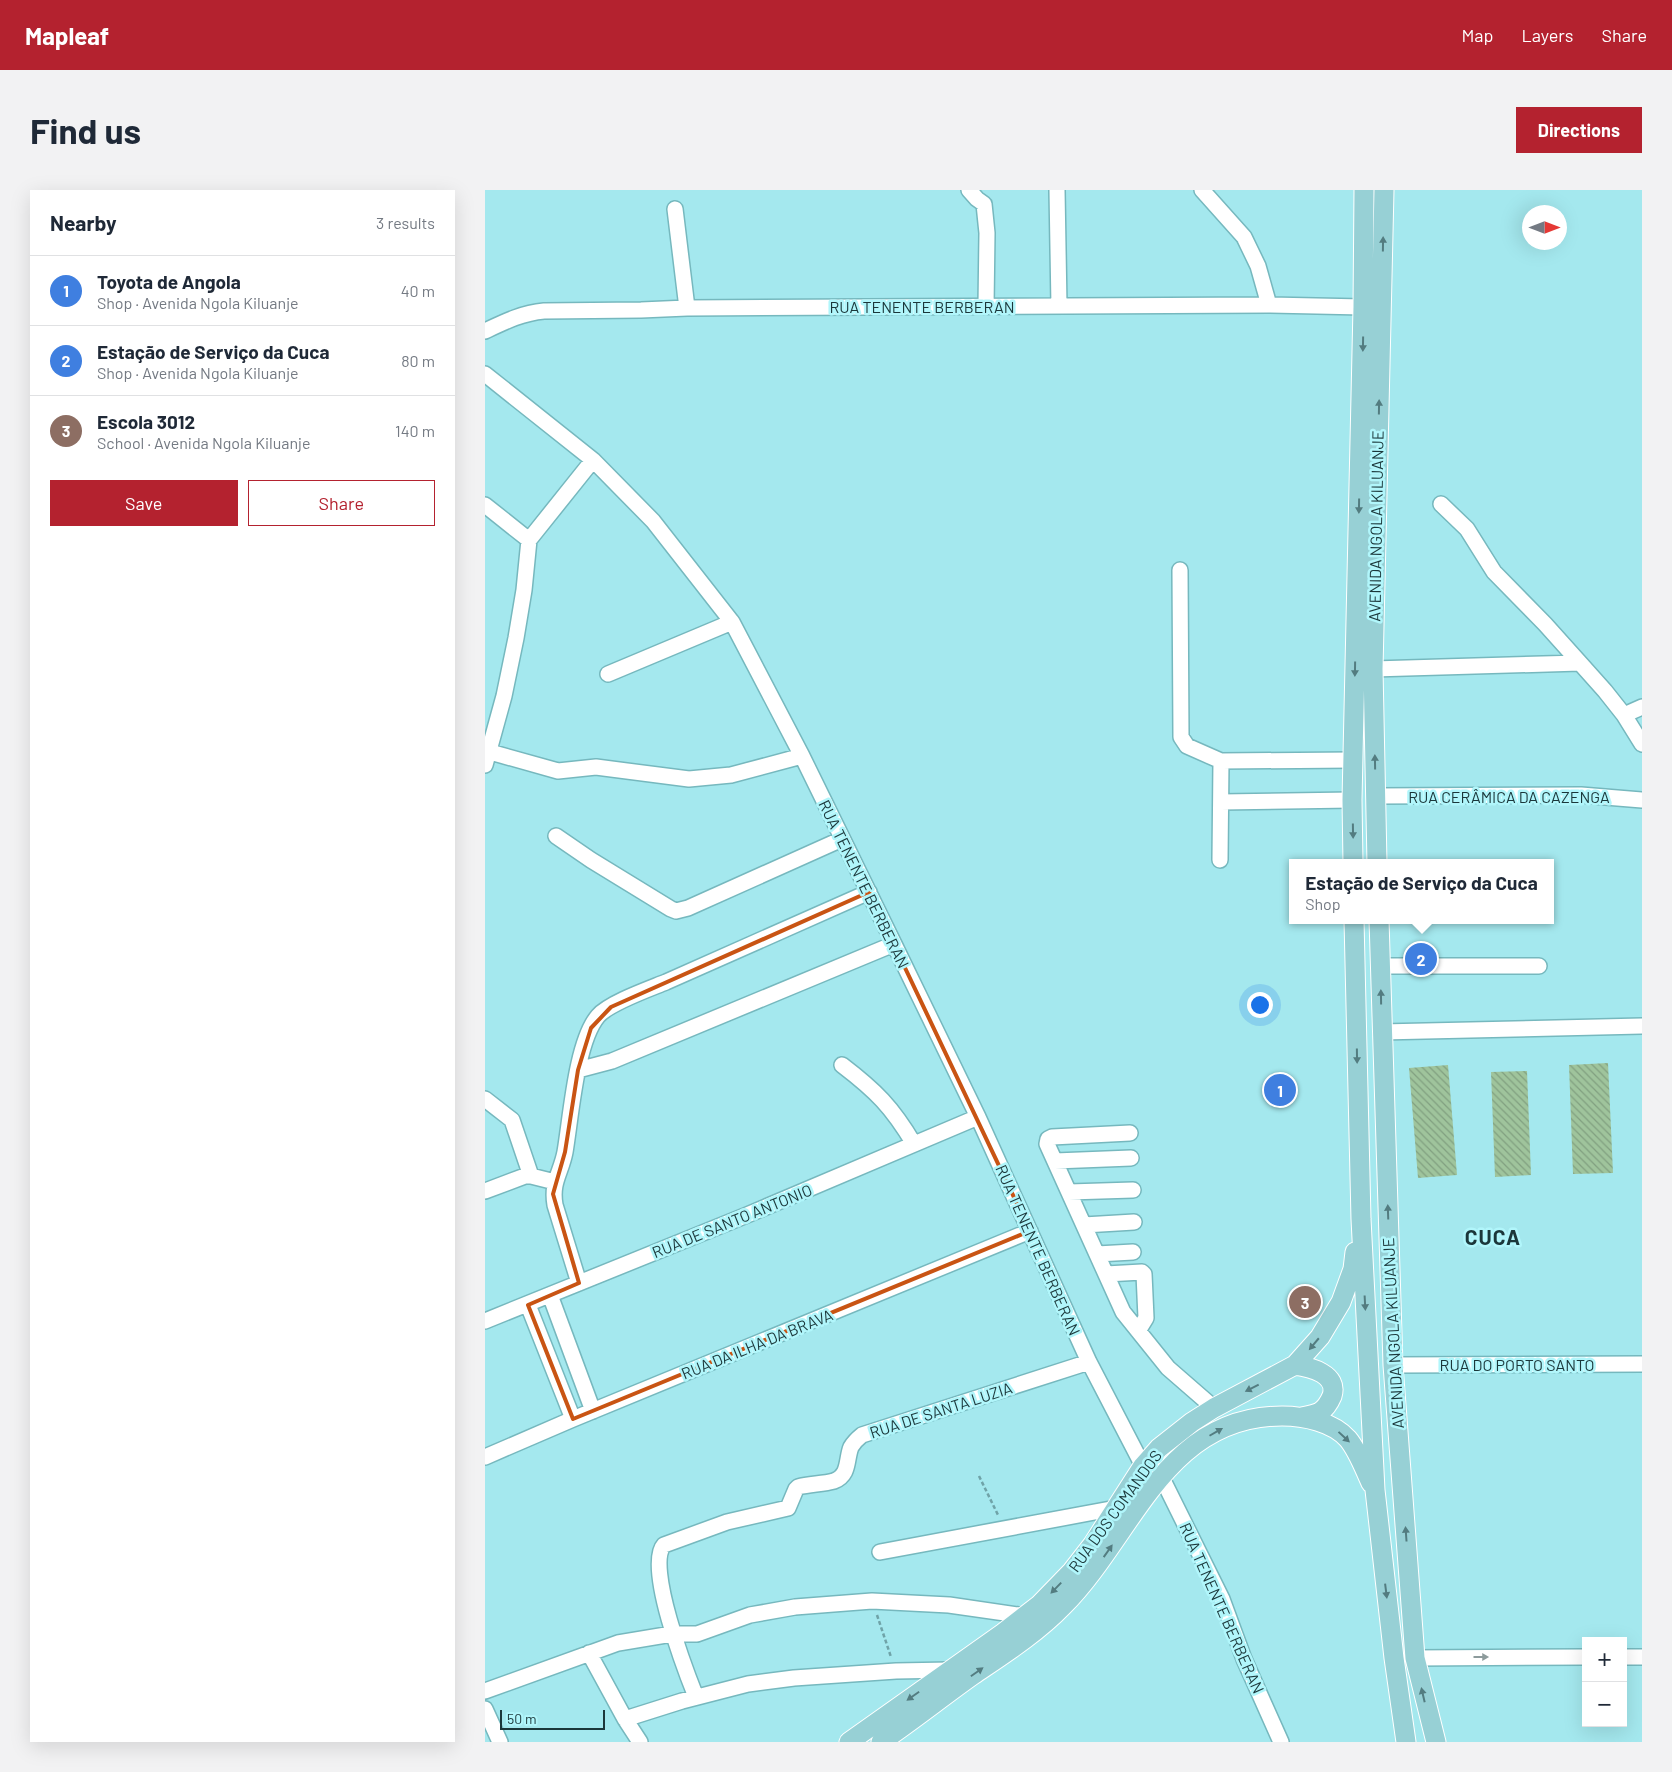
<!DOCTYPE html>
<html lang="en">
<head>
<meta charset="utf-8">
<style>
	body { margin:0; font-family:Barlow,sans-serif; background:#f2f2f3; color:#1f2937 }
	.controls { position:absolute; right:15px; bottom:15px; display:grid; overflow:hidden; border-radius:0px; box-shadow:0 5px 20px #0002 }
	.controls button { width:45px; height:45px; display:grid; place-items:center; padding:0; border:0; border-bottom:1px solid #e0e1e3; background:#fff; color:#1f2937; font:25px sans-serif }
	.compass { position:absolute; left:1037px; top:15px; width:45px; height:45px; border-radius:50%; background:#fff; box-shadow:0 5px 20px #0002; rotate:90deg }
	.scale { position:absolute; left:15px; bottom:12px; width:105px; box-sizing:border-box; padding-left:5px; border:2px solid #1b373a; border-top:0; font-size:14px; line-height:18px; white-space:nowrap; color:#1b373a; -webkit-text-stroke:4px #b1f6fb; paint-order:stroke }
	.you { position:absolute; left:774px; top:814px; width:18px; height:18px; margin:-12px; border:4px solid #fff; border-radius:50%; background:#1a73e8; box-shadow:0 0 0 8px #1a73e833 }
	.badge { display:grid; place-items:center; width:32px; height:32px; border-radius:50%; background:#b4222f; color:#fff; font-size:16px; font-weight:700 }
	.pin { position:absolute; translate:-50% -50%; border:2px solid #fff; box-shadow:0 1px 5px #0006 }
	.popup { position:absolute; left:804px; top:669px; width:265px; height:65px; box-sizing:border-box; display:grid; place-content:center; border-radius:0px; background:#fff; filter:drop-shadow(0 1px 4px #0005); font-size:16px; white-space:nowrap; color:#747a83 }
	.popup b { font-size:19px; color:#1f2937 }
	.popup::after { content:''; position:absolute; left:50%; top:100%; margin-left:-10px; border:10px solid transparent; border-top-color:#fff }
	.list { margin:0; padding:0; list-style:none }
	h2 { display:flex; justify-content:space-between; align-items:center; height:65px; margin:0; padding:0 20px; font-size:21px }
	h2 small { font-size:16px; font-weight:400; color:#747a83 }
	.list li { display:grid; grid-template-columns:32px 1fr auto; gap:15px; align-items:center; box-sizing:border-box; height:70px; padding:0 20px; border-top:1px solid #e0e1e3 }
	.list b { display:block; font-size:19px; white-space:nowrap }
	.list p { margin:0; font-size:16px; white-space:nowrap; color:#747a83 }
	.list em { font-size:16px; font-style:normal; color:#747a83 }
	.actions { display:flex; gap:10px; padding:15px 20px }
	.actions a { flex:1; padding:11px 0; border:1px solid #b4222f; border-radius:0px; text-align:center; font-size:18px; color:#b4222f }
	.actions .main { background:#b4222f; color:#fff }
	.map { position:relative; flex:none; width:1157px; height:1552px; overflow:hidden; border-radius:0px }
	header { display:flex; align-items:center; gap:30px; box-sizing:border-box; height:70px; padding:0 25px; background:#b4222f; color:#fff }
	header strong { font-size:24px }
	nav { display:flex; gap:28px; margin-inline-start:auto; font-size:18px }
	.intro { display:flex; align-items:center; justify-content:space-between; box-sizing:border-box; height:120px; padding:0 30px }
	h1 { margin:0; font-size:35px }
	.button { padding:12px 22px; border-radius:0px; background:#b4222f; color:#fff; font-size:18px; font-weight:700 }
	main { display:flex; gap:30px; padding:0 30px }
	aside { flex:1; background:#fff; border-radius:0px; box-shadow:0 5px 20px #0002 }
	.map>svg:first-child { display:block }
	.building { fill:url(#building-back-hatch) }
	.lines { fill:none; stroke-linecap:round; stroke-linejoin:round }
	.minor-casing { stroke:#76b8be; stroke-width:18 }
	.major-casing { stroke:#fff; stroke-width:21 }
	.path { stroke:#6fa3a8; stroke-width:2.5; stroke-dasharray:4 2.5; stroke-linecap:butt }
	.minor { stroke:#fff; stroke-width:15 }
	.major { stroke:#97d0d5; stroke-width:19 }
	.oneway { fill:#537c80 }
	.oneway2 { fill:#8d9b9c }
	.marked { fill:none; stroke:#c95413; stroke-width:4; stroke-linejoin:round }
	.labels { text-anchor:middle; stroke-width:5; stroke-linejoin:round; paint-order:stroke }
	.street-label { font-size:16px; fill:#1b373a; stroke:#b1f6fb }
	.district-label { font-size:21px; font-weight:bold; letter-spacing:1px; fill:#1b373a; stroke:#b1f6fb }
</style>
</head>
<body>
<header>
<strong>Mapleaf</strong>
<nav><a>Map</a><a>Layers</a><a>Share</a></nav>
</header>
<div class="intro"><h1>Find us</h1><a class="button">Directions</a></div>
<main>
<aside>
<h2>Nearby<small>3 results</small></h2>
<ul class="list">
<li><span class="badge" style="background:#3f7fe0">1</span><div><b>Toyota de Angola</b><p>Shop · Avenida Ngola Kiluanje</p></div><em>40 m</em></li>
<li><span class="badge" style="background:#3f7fe0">2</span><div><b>Estação de Serviço da Cuca</b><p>Shop · Avenida Ngola Kiluanje</p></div><em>80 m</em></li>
<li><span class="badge" style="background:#8d6e63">3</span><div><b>Escola 3012</b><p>School · Avenida Ngola Kiluanje</p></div><em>140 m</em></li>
</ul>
<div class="actions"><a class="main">Save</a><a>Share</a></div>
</aside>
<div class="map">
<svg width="1157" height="1552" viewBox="0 0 1157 1552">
	<defs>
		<pattern id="building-back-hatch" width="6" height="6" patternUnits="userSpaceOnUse" patternTransform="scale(1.25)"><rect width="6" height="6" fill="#9fc49c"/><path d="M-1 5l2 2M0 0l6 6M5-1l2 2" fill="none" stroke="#81a080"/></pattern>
	</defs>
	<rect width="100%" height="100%" fill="#a4e8ee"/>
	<path class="building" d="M1123,873L1128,983L1088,984L1084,875Z
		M963,875L972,985L933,988L924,878Z
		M1042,881L1046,985L1010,987L1006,882Z"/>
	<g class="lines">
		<g class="minor-casing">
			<path id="minor" d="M484,0L492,9L499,14L502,43L501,116
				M572,0L574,116
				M717,0L759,47L773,76L784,115
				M190,19L202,118
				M0,141C19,132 37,123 59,121L156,120L202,118L784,115L878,117
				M0,184L108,270L168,331L247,432L317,566L409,754L493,927L604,1172L658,1276
				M956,314L982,339L1009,382L1060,434L1095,473
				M0,315L44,350
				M695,380L696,547L702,556L736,571L735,670
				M888,479L1095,473L1120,501L1139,525L1157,554
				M123,484L247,432
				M1139,525L1157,517
				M5,562L73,581L111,577L204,589L246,585L317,566
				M736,571L868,570
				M0,575L19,506L31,448L39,400L44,350L108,270
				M891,606L1096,605L1157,610
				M736,612L867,610
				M71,646L106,670L186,719L191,721L203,718L357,649
				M895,776H1054
				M896,842L1157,836
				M357,875C391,901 407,917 429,954
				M93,880L127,871L409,754
				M0,909L27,930L46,986
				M645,943L567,947L563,949L562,954L638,1122L683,1178L729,1218
				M570,971L646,968
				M0,1001L40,986H46L70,992
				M584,1002L648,1000
				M599,1035L649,1032
				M612,1064L648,1062
				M621,1084L657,1082L659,1084L661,1128L653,1141
				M94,1093L70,1015C66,992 76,983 80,962C86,927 91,852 113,826C124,813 164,799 181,792C248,762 316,732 384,702
				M65,1105L108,1221
				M43,1115L88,1229
				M0,1131L262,1025L493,927
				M908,1175L1157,1174
				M0,1267L88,1229L545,1041
				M676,1286L737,1409L759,1469L796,1552
				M395,1362L631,1318
				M104,1463L140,1529L155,1552
				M1138,1467H1157
				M930,1468L1101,1467
				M0,1501L133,1453L187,1444H212L265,1425L310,1417L387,1411L464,1415L540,1426
				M211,1507C201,1482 160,1375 179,1355L242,1332L303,1318L311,1299L313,1297C325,1294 338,1294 349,1291C365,1285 361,1269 366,1257C369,1252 372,1249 377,1245L604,1172
				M0,1519L15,1552
				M140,1529L197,1511L263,1494L309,1488L411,1481L465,1480"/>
		</g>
		<g class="major-casing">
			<path id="major" d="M868,673L867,610L878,117L879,0
				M892,673L888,479L899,0
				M869,730L876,1029L890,1300L909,1468L921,1552
				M894,730L908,1175L930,1468L951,1552
				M810,1175C825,1177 854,1184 847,1206C844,1213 841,1218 835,1222C829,1225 822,1226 816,1227
				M364,1552L518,1443L554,1415L587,1381L608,1354L658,1276L674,1258L707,1232L729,1218L810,1175L835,1147L856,1112L868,1079L870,1062
				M396,1552C427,1531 457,1507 488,1485C519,1464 552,1443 578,1416C648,1346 679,1226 797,1226C819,1226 848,1232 863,1249C873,1261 879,1278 886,1293"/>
		</g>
		<path class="path" d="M494,1286L513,1325
			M392,1425L406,1467"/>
		<use href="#minor" class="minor"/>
		<use href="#major" class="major"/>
	</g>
	<defs><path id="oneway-solid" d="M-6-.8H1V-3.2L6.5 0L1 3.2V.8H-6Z" transform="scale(1.25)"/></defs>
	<g class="oneway">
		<use href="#oneway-solid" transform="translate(898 54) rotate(-89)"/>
		<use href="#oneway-solid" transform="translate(878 154) rotate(91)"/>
		<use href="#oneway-solid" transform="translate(894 217) rotate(-89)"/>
		<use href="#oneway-solid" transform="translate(874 316) rotate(91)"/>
		<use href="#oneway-solid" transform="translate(870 479) rotate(91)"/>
		<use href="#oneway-solid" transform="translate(890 572) rotate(-91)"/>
		<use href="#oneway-solid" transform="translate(868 641) rotate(89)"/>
		<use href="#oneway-solid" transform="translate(896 807) rotate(-91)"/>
		<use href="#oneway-solid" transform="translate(872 866) rotate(89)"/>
		<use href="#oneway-solid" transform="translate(903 1022) rotate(-92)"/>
		<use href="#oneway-solid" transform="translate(880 1113) rotate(87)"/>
		<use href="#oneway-solid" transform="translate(829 1154) rotate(130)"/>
		<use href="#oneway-solid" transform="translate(767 1198) rotate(153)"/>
		<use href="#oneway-solid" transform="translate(731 1242) rotate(-30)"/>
		<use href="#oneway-solid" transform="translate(859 1247) rotate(43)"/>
		<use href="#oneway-solid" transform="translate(921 1344) rotate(-94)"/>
		<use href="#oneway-solid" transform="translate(623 1361) rotate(-55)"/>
		<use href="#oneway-solid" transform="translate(571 1398) rotate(134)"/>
		<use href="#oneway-solid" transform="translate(901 1401) rotate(83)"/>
		<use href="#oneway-solid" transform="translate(492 1482) rotate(-35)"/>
		<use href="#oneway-solid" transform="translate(938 1505) rotate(-103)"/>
		<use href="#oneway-solid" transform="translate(428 1506) rotate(145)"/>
	</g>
	<use class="oneway2" href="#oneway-solid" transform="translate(996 1467)"/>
	<path class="marked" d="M384,702L545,1041L88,1229L43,1115L94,1093L68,1004L80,962L93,880L106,838L126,817Z"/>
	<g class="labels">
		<g class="street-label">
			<text x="437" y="123">RUA TENENTE BERBERAN</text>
			<text transform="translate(891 336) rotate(-89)" y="6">AVENIDA NGOLA KILUANJE</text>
			<text x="1024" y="613">RUA CERÂMICA DA CAZENGA</text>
			<text transform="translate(379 694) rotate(64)" y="6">RUA TENENTE BERBERAN</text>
			<text transform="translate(247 1031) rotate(-22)" y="6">RUA DE SANTO ANTONIO</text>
			<text transform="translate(553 1060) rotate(66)" y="6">RUA TENENTE BERBERAN</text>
			<text transform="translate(908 1143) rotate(-93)" y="6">AVENIDA NGOLA KILUANJE</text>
			<text transform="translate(272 1154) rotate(-22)" y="6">RUA DA ILHA DA BRAVA</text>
			<text x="1032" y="1181">RUA DO PORTO SANTO</text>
			<text transform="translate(456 1220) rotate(-18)" y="6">RUA DE SANTA LUZIA</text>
			<text transform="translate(630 1321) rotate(-54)" y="6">RUA DOS COMANDOS</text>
			<text transform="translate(737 1418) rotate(66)" y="6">RUA TENENTE BERBERAN</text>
		</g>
		<g class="district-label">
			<text x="1008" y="1055">CUCA</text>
		</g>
	</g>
</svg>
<div class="controls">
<button>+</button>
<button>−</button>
</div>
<svg class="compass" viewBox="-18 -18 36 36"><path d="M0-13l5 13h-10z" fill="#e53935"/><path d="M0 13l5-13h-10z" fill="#747a83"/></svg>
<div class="scale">50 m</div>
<div class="you"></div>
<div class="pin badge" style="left:795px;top:900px;background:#3f7fe0">1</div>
<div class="pin badge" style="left:936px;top:769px;background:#3f7fe0">2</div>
<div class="popup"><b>Estação de Serviço da Cuca</b>Shop</div>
<div class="pin badge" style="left:820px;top:1112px;background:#8d6e63">3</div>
</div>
</main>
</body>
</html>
